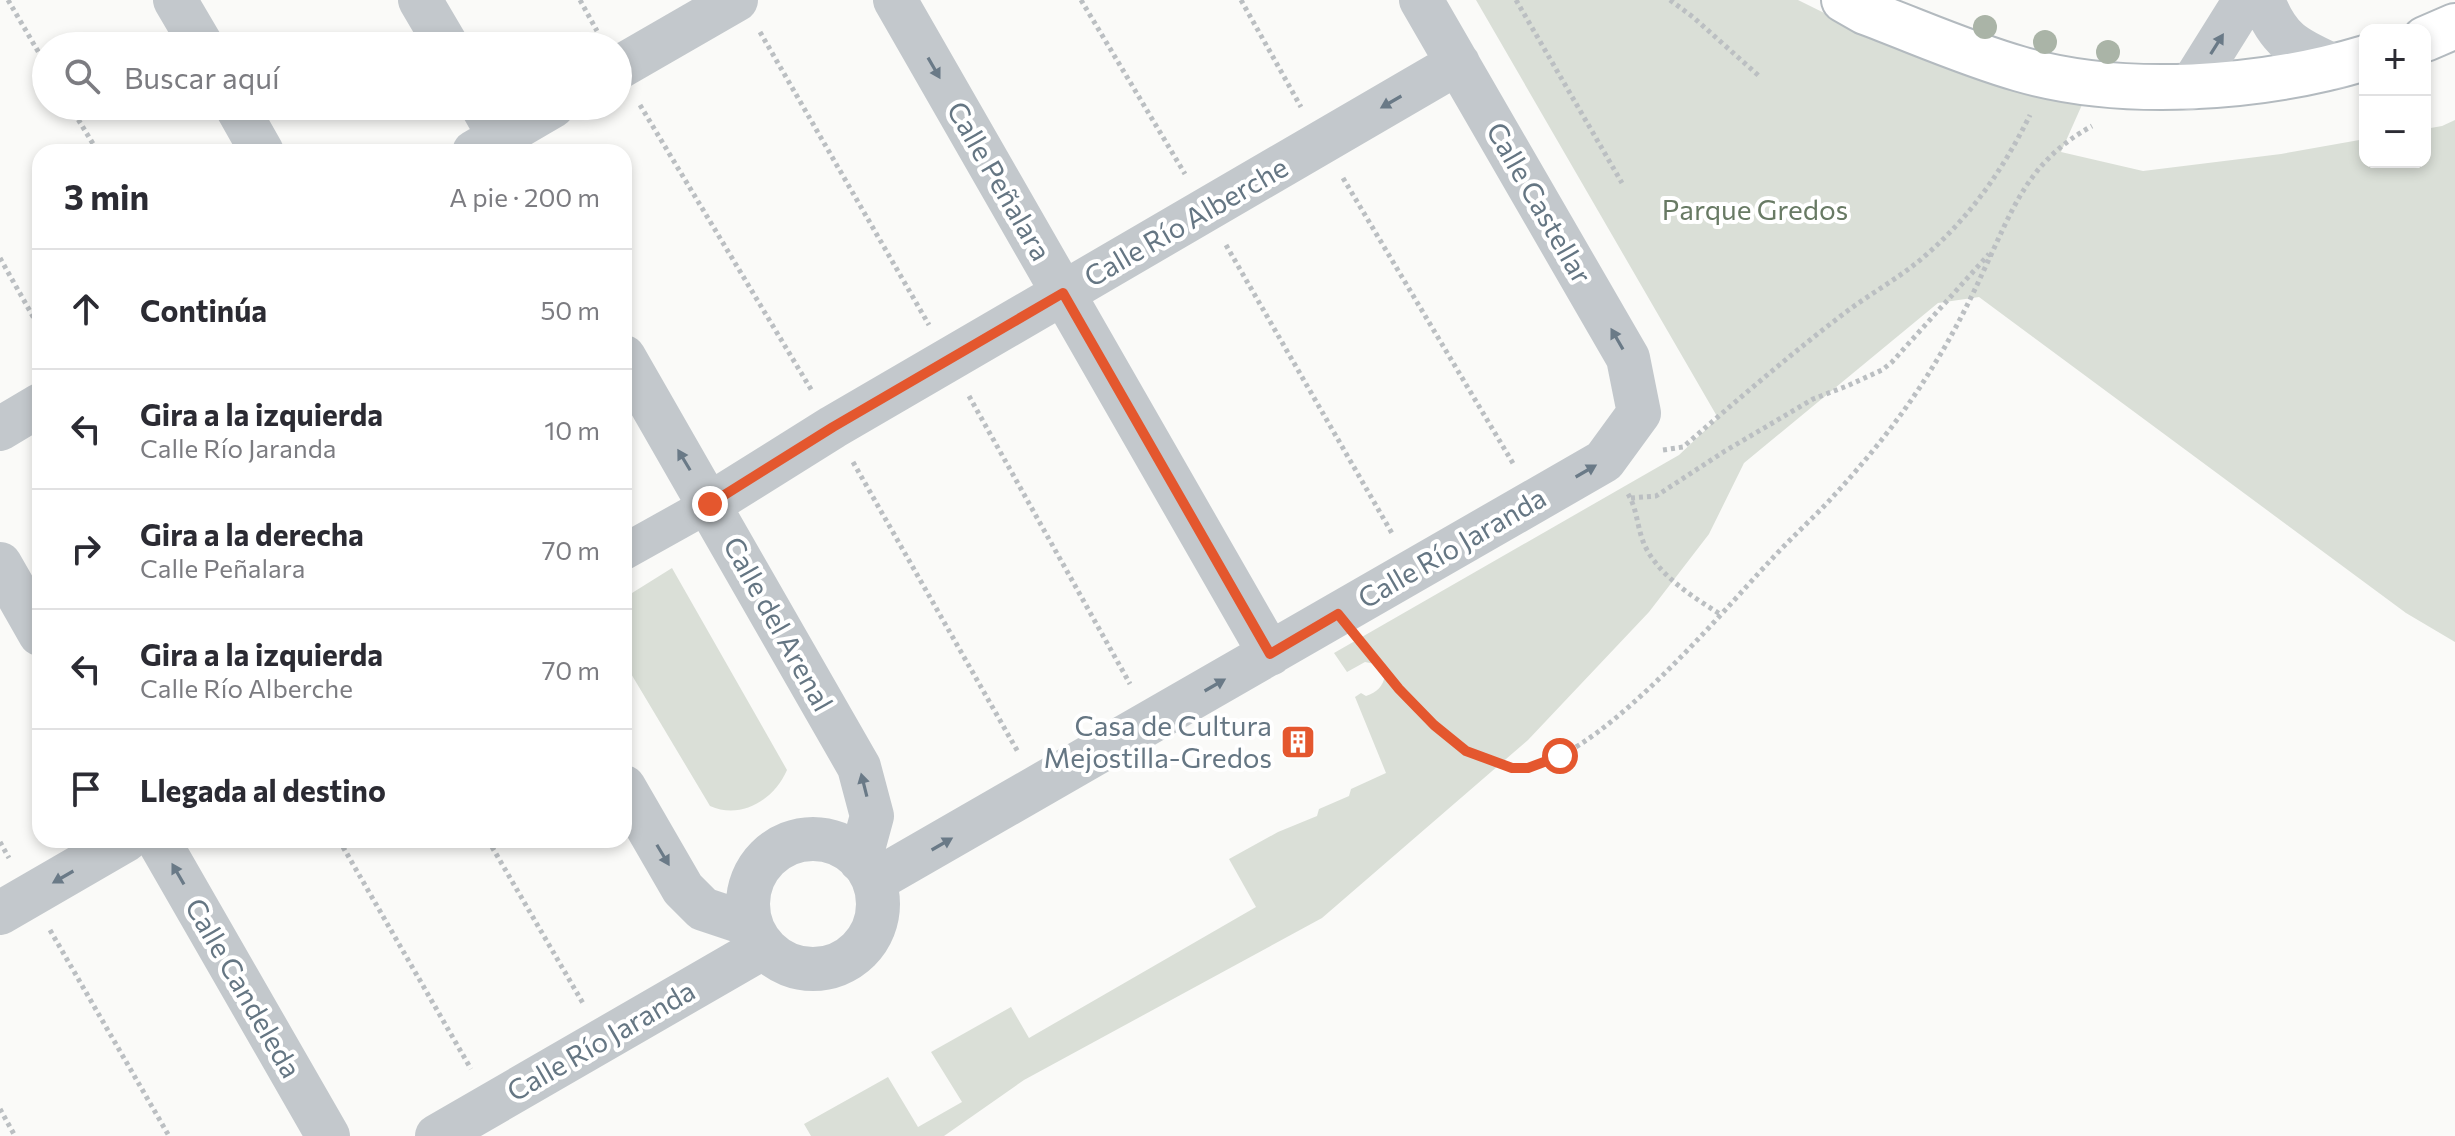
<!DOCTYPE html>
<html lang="es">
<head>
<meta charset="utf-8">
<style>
	body { margin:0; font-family:Commissioner,sans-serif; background:#f2f2f3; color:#2b2b33 }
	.controls { position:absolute; right:24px; top:24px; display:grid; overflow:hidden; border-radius:16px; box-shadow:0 4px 12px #0003 }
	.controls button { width:72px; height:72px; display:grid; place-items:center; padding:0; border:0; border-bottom:2px solid #e1e1e2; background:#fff; color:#2b2b33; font:40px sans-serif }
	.stop { position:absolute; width:24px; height:24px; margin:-18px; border:6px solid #e4572e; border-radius:50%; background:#fff }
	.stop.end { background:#e4572e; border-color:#fff; box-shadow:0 2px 8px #0008 }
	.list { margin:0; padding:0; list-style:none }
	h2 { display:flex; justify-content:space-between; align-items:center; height:104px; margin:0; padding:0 32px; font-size:34px }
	h2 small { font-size:26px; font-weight:400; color:#7c7c81 }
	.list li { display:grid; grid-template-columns:52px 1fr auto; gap:24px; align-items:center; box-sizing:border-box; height:120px; padding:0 32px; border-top:2px solid #e1e1e2 }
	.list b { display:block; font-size:30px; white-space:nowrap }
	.list p { margin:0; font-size:26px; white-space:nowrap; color:#7c7c81 }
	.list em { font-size:26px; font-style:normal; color:#7c7c81 }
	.icon { flex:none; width:44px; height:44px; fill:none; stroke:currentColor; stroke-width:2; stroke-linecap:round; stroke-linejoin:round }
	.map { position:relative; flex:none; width:2455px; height:1136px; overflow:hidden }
	.search { position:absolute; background:#fff; box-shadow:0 4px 12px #0003; left:32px; top:32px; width:600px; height:88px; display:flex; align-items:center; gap:20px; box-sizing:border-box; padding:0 28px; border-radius:44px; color:#7c7c81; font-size:30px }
	.panel { position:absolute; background:#fff; box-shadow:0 4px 12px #0003; left:32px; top:144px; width:600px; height:704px; border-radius:24px }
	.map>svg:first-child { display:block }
	.green { fill:#dadfd7 }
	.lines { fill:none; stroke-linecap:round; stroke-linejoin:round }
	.secondary-casing { stroke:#b3babf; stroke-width:48 }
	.path { stroke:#bbbfc2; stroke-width:5; stroke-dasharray:4 4; stroke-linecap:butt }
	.pedestrian { stroke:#c3c8cc; stroke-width:36 }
	.minor { stroke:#c3c8cc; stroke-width:44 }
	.secondary { stroke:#fff; stroke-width:44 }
	.tree { fill:#aab4a7 }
	.oneway { fill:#6a7a87 }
	.route { stroke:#e4572e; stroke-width:10 }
	.labels { text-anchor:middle; stroke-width:8; stroke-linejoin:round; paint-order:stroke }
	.street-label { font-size:28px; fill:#657683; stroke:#fff }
	.park-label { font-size:28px; fill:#687a64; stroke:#fff }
	.poi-label { font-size:28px; fill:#657683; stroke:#fff; text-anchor:end }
</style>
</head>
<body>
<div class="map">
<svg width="2455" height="1136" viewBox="0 0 2455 1136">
	<rect width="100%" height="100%" fill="#fafaf8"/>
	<path class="green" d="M1476,0H1798L1887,44L2085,98L2061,152L2143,171L2281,154L2365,139V162H2425V129L2442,126L2455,120V642L2406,613L1979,297L1938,303L1744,463L1709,534L1649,612L1528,740L1322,918L1024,1080L944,1136H811L804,1124L888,1077L918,1127L962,1102L931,1052L1011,1007L1029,1038L1256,907L1229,859L1278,832L1317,816L1319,809L1349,796L1351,789L1386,773L1355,697L1361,693L1366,696C1377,692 1383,687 1385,675L1375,664L1365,662L1347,672L1334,653L1679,455L1718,418Z
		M672,568L787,770C774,800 741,820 710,806L624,662V598Z"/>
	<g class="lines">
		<g class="secondary-casing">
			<path id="secondary" d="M1844,0L1865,12C1916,31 1967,54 2020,69C2124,99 2262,89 2365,58
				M2425,39L2455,26"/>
		</g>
		<path class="path" d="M8,0L46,65
			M580,0L597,31
			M1081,0L1185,174
			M1241,0L1301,107
			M1516,0L1622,183
			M1670,0L1693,17L1759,76
			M760,32L929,325
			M640,105L812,391
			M70,106L98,152
			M1343,178L1514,465
			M1226,245L1393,535
			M0,258L40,329
			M969,396L1130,684
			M1663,450L1683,447C1735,402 1787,357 1842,315C1869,294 1900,278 1926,255C1971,216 2004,168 2030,115
			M853,462L1018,752
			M1628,494C1638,510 1637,531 1646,548C1661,577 1693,597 1720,614
			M1631,498L1656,496L1725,451L1813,399L1847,386L1882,370L1892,362L1989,254
			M1365,646C1395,682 1424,725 1465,750C1473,755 1484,758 1493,761C1501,764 1508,768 1516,768C1589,772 1720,614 1769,562C1788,541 1809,522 1828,502C1866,461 1903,416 1932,368C1951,338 1968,305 1983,272C2013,209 2027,162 2092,126
			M339,840L471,1069
			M488,840L584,1005
			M0,842L9,858
			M50,930L169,1136
			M0,1109L15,1136"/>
		<path class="pedestrian" d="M624,552L710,504"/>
		<path class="minor" d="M175,0L202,46
			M420,0L447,46
			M895,0L1270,654
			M2263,0C2279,43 2297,49 2336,67
			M618,68L736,0
			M2190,88L2245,0
			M236,106L262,152
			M482,106L508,152
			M474,152L553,106
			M624,357L859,767L872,816L860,860
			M0,429L40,405
			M710,504L833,427L1458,63
			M0,564L40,634
			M624,787L683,889L703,909L751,925
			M748 904a65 65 0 1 1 130 0a65 65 0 1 1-130 0Z
			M158,840L328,1136
			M874,881L1604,461L1639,413L1628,358L1421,0
			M0,913L126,840
			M437,1136L764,947"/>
		<use href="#secondary" class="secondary"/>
	</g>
	<g class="tree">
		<circle cx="1985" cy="27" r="12"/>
		<circle cx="2045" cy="42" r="12"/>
		<circle cx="2108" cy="52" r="12"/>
	</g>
	<defs><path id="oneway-solid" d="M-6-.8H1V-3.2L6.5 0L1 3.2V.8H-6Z" transform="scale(2)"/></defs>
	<g class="oneway">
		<use href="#oneway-solid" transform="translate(2217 44) rotate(-58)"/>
		<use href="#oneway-solid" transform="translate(934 68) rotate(60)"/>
		<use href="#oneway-solid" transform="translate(1391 102) rotate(150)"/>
		<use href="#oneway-solid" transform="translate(1617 339) rotate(-120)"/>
		<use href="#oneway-solid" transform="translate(684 460) rotate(-121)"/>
		<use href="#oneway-solid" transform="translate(1586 471) rotate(-30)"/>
		<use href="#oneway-solid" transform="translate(1215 685) rotate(-30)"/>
		<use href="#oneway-solid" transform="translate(864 785) rotate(-104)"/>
		<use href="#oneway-solid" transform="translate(942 844) rotate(-30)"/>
		<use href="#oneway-solid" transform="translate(663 855) rotate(59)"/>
		<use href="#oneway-solid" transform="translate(178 874) rotate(-120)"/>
		<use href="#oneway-solid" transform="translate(63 877) rotate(150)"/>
	</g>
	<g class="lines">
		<path class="route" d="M710,504L833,427L1063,293L1270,654L1338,614L1399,689L1434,725L1466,751L1512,768H1528L1560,756"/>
	</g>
	<defs>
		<g id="building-square" transform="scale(1.8)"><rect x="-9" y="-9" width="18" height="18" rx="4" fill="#e4572e" stroke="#fff"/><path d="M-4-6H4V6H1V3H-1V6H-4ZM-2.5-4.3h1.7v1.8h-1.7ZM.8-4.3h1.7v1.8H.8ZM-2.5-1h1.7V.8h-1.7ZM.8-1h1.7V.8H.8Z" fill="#fff"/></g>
	</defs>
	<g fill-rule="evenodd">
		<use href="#building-square" x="1298" y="742"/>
	</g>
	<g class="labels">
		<g class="street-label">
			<text transform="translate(999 181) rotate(60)" y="10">Calle Peñalara</text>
			<text transform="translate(1539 203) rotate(60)" y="10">Calle Castellar</text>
			<text transform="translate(1186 222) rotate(-30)" y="10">Calle Río Alberche</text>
			<text transform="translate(1452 548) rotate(-30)" y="10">Calle Río Jaranda</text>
			<text transform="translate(778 624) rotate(61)" y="10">Calle del Arenal</text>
			<text transform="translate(243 988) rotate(60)" y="10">Calle Candeleda</text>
			<text transform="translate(601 1041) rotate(-30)" y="10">Calle Río Jaranda</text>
		</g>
		<g class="park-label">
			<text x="1755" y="220">Parque Gredos</text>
		</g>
		<g class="poi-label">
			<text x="1272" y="736">Casa de Cultura<tspan x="1272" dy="32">Mejostilla-Gredos</tspan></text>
		</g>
	</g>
</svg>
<div class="controls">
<button>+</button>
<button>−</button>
</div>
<div class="stop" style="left:1560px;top:756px"></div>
<div class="stop end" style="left:710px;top:504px"></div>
<div class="search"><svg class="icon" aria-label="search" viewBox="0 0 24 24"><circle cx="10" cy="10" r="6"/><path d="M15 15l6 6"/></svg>Buscar aquí</div>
<section class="panel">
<h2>3 min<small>A pie · 200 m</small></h2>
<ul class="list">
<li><svg class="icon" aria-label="ahead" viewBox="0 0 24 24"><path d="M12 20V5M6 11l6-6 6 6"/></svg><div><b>Continúa</b></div><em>50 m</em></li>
<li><svg class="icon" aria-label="left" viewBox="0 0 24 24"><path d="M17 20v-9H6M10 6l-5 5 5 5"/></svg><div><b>Gira a la izquierda</b><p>Calle Río Jaranda</p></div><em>10 m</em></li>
<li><svg class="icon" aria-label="right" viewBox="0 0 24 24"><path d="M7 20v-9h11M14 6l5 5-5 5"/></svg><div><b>Gira a la derecha</b><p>Calle Peñalara</p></div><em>70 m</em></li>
<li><svg class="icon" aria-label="left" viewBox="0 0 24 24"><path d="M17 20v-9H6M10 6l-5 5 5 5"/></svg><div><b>Gira a la izquierda</b><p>Calle Río Alberche</p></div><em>70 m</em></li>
<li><svg class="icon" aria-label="arrive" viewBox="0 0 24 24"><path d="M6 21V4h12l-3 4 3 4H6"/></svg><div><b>Llegada al destino</b></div></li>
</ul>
</section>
</div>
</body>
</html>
